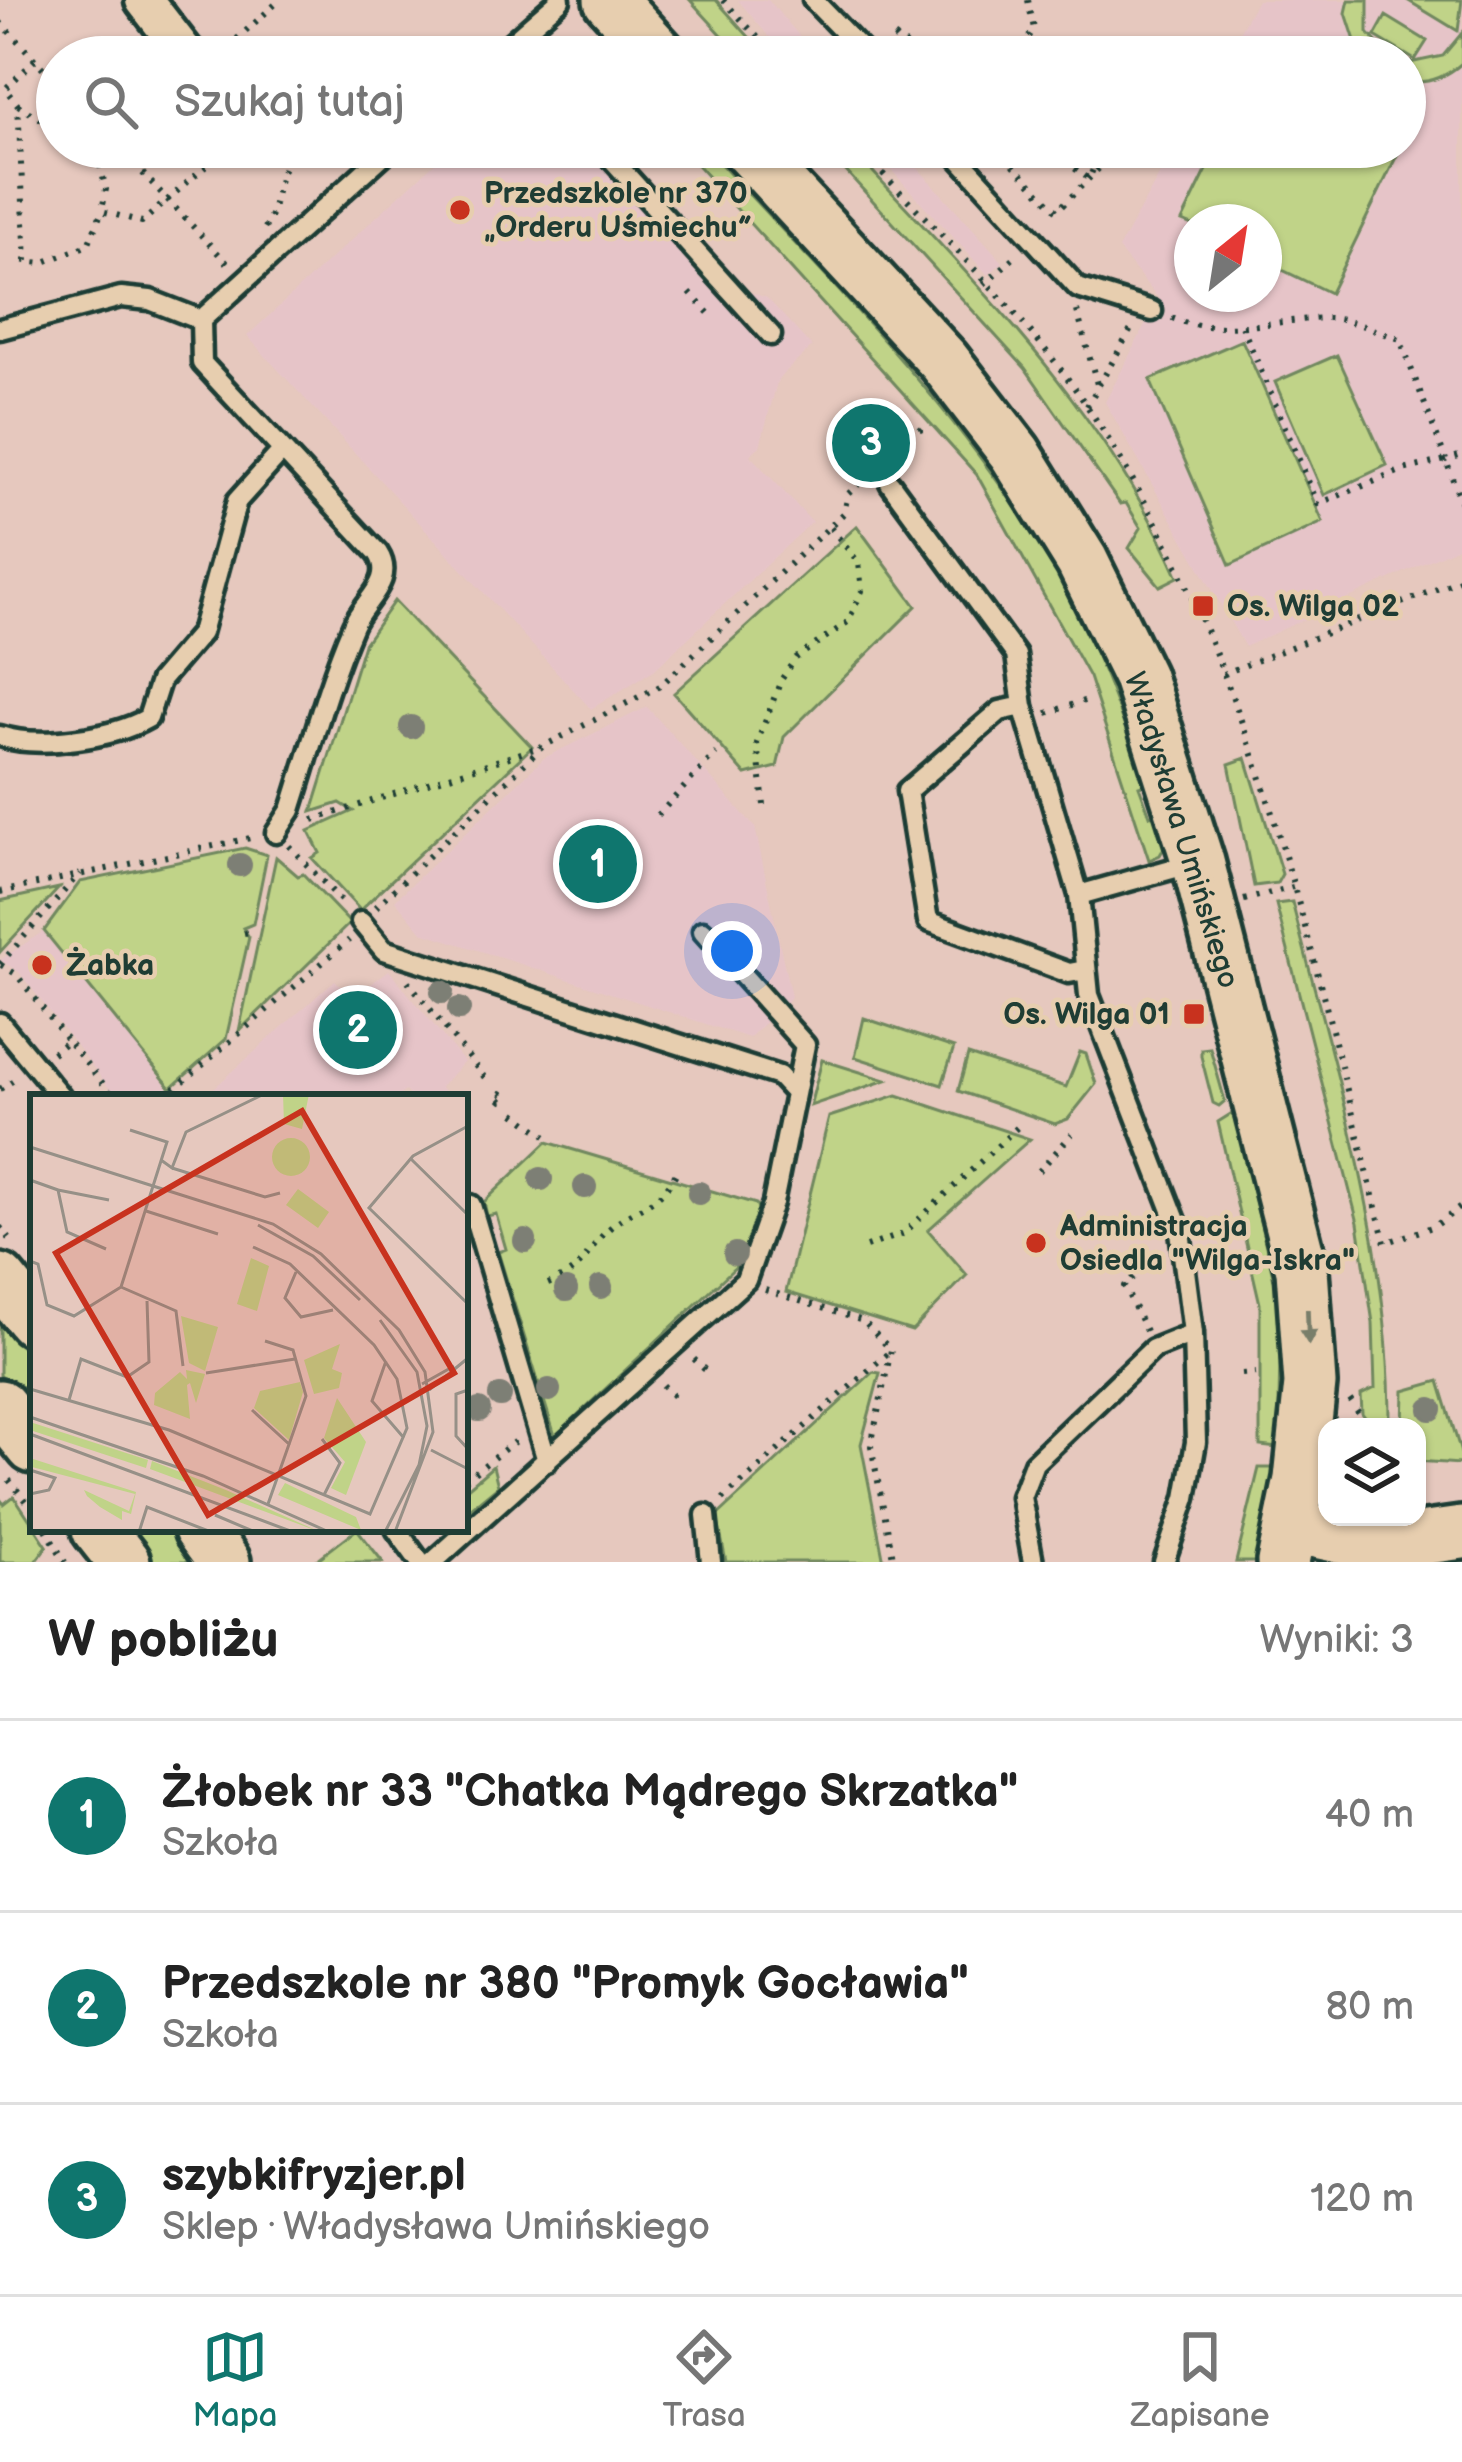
<!DOCTYPE html>
<html lang="pl">
<head>
<meta charset="utf-8">
<style>
	body { margin:0; font-family:"Balsamiq Sans",sans-serif; background:#f2f2f2; color:#222 }
	.controls { position:absolute; right:36px; bottom:36px; display:grid; overflow:hidden; border-radius:24px; box-shadow:0 3px 9px #0004 }
	.controls button { width:108px; height:108px; display:grid; place-items:center; padding:0; border:0; border-bottom:3px solid #e0e0e0; background:#fff; color:#222; font:60px sans-serif }
	.compass { position:absolute; left:1174px; top:204px; width:108px; height:108px; border-radius:50%; background:#fff; box-shadow:0 3px 9px #0004; rotate:30deg }
	.you { position:absolute; left:732px; top:951px; width:42px; height:42px; margin:-30px; border:9px solid #fff; border-radius:50%; background:#1a73e8; box-shadow:0 0 0 18px #1a73e833 }
	.badge { display:grid; place-items:center; width:78px; height:78px; border-radius:50%; background:#0f766e; color:#fff; font-size:39px; font-weight:700 }
	.pin { position:absolute; translate:-50% -50%; border:6px solid #fff; box-shadow:0 3px 12px #0006 }
	.list { margin:0; padding:0; list-style:none }
	h2 { display:flex; justify-content:space-between; align-items:center; height:156px; margin:0; padding:0 48px; font-size:51px }
	h2 small { font-size:39px; font-weight:400; color:#767676 }
	.list li { display:grid; grid-template-columns:78px 1fr auto; gap:36px; align-items:center; box-sizing:border-box; height:192px; padding:0 48px; border-top:3px solid #e0e0e0 }
	.list b { display:block; font-size:45px; white-space:nowrap }
	.list p { margin:0; font-size:39px; white-space:nowrap; color:#767676 }
	.list em { font-size:39px; font-style:normal; color:#767676 }
	.icon { flex:none; width:66px; height:66px; fill:none; stroke:currentColor; stroke-width:2; stroke-linecap:round; stroke-linejoin:round }
	.map { position:relative; flex:none; width:1462px; height:1562px; overflow:hidden }
	.search { position:absolute; background:#fff; box-shadow:0 3px 9px #0004; left:36px; right:36px; top:36px; height:132px; display:flex; align-items:center; gap:30px; box-sizing:border-box; padding:0 42px; border-radius:66px; color:#767676; font-size:45px }
	.sheet { height:732px; background:#fff }
	nav { display:flex; justify-content:space-around; align-items:center; box-sizing:border-box; height:168px; border-top:3px solid #e0e0e0; background:#fff; font-size:33px; color:#767676 }
	nav a { display:grid; justify-items:center; gap:6px }
	nav .on { color:#0f766e }
	.map>svg:first-child { display:block }
	.built { fill:#e6c4c8; fill-rule:evenodd }
	.green { fill:#c0d388; stroke:#70885e; stroke-width:3 }
	.lines { fill:none; stroke-linecap:round; stroke-linejoin:round }
	.lane-casing { stroke:#1f3d34; stroke-width:27 }
	.street-casing { stroke:#1f3d34; stroke-width:45 }
	.secondary-casing { stroke:#1f3d34; stroke-width:60 }
	.path { stroke:#1f3d34; stroke-width:6; stroke-dasharray:3 9; stroke-linecap:butt }
	.lane { stroke:#e7ceaf; stroke-width:18 }
	.street { stroke:#e7ceaf; stroke-width:36 }
	.secondary { stroke:#e7ceaf; stroke-width:51 }
	.tree { fill:#7d7f74 }
	.oneway { fill:#797e6b }
	.poi-dot { fill:#c8321e; stroke:#e7ceaf; stroke-width:4.5 }
	.labels { text-anchor:middle; stroke-width:9; stroke-linejoin:round; paint-order:stroke }
	.poi-label { font-size:30px; font-weight:bold; fill:#1f3d34; stroke:#e7ceaf; text-anchor:start }
	.street-label { font-size:30px; fill:#1f3d34; stroke:#e7ceaf }
	.inset-road { fill:none; stroke:#969087; stroke-width:3 }
	.view { fill:#c8321e; fill-opacity:0.15; stroke:#c8321e; stroke-width:6 }
	.inset-edge { fill:none; stroke:#1f3d34; stroke-width:6 }
</style>
</head>
<body>
<div class="map">
<svg width="1462" height="1562" viewBox="0 0 1462 1562">
	<rect width="100%" height="100%" fill="#e6c8be"/>
	<filter id="ink" filterUnits="userSpaceOnUse"><feTurbulence type="fractalNoise" baseFrequency=".00833" numOctaves="2"/><feDisplacementMap in="SourceGraphic" scale="24" xChannelSelector="R" yChannelSelector="G"/><feConvolveMatrix kernelMatrix="1 2 1 2 8 2 1 2 1" color-interpolation-filters="sRGB"/></filter>
	<g filter="url(#ink)">
		<path class="built" d="M738,0H768L818,57H786Z
			M1257,0H1462V545L1245,647L1105,402L1159,299L1118,249L1175,147H1405V57H1225ZM1192,222H1264V294H1192Z
			M452,147H612L744,290L767,298L812,347L778,379L760,446L750,455L812,522L654,670L591,709L247,336Z
			M870,147H899L1003,262L988,275Z
			M647,707L755,827L791,997L749,1038L422,932L395,900L544,758Z
			M44,931L171,1088L181,1097H116L19,972L0,960Z
			M389,970L464,1062L440,1087L449,1097H411L405,1091L398,1097H204L335,980L353,998Z"/>
		<path class="green" d="M690,0H716L767,57H742Z
			M1349,0H1368V33L1390,57L1359,53L1346,13Z
			M1407,0H1462L1458,31Z
			M1386,16L1427,41L1415,60L1375,36Z
			M1462,33V63C1446,77 1427,85 1405,81V64L1443,56Z
			M681,147H705C829,282 964,412 1056,572C1094,640 1120,711 1145,784L1139,786L1150,816L1159,815L1171,835L1160,855L1149,860L1089,677L977,475Z
			M824,147H850C971,279 1106,409 1178,577L1160,586L1129,548L1141,528L1126,503L1120,504L1025,368Z
			M1218,147H1401L1330,293L1264,261V222L1192,225L1182,221Z
			M1242,340L1323,522L1230,565L1150,380Z
			M1337,355L1387,465L1324,495L1275,382Z
			M857,526L916,606L784,737L777,767L746,775L674,693Z
			M394,601L532,747L360,910L312,858L320,853L309,831L353,811L340,803L312,812L364,644Z
			M1246,758L1282,874L1277,883L1254,886L1229,764Z
			M245,848L267,855L253,924L243,928L249,937L226,1039L171,1088L44,931L80,882Z
			M276,857L298,876L303,874L350,923L239,1031Z
			M59,888L0,952V901Z
			M1292,902C1336,1076 1391,1246 1390,1427H1372L1362,1413L1361,1395L1375,1388L1373,1323L1358,1223L1276,904Z
			M864,1018L954,1048L942,1085L855,1057Z
			M1210,1048L1225,1101L1219,1106L1213,1103L1201,1056V1049Z
			M1080,1052L1086,1054L1096,1084L1068,1119L1055,1124L958,1091L968,1055L1066,1087Z
			M822,1060L886,1080L810,1106Z
			M897,1095L1030,1139L928,1230L967,1275L912,1331L786,1292L829,1117Z
			M1234,1112L1281,1309L1278,1448L1260,1446V1304L1218,1122Z
			M547,1142L756,1204L759,1211L744,1259L555,1436L498,1252L506,1249L496,1214L487,1216L484,1202Z
			M0,1311L33,1352V1417L0,1375Z
			M873,1372L880,1373L861,1444L884,1562H726L717,1516Z
			M1439,1381L1462,1456L1460,1464L1417,1461V1427H1403L1404,1391Z
			M493,1466L498,1486L465,1513V1490Z
			M1259,1468H1277L1260,1554L1257,1562H1236Z
			M14,1496L47,1546L35,1562H0V1499L4,1504Z
			M121,1529H173L198,1562H147Z
			M357,1529L383,1562H314Z"/>
		<g class="lines">
			<g class="lane-casing">
				<path id="lane" d="M813,0L868,57
					M495,57L560,0
					M601,147L771,335
					M949,147L1078,288L1152,311
					M0,329L121,297L150,300L201,320
					M890,483L1016,655L1023,706L1079,895L1089,995L1180,1231L1193,1333L1196,1442L1186,1498L1164,1562
					M1023,706L1000,711L907,791L928,921L1069,973L1085,970
					M0,736C38,749 113,738 148,718L160,681L201,633L237,501L282,451
					M276,833L291,810C311,748 327,685 353,625C364,600 396,581 378,553L202,363L201,320L392,147
					M1079,895L1193,863
					M361,922L384,950L779,1076L792,1090
					M0,1023L61,1097
					M471,1205L547,1461
					M706,1515L711,1562
					M396,1529L420,1562
					M433,1562L746,1280L773,1203L805,1045L703,931
					M1033,1562L1021,1497L1034,1463L1153,1349L1193,1333"/>
			</g>
			<g class="street-casing">
				<path id="street" d="M144,0L188,57"/>
			</g>
			<g class="secondary-casing">
				<path id="secondary" d="M610,0L662,57
					M746,147L944,361L1015,453L1082,561L1139,677L1198,862L1302,1270L1310,1384L1300,1479L1283,1562
					M0,1280L33,1320
					M0,1406L33,1447
					M1293,1527L1377,1545L1462,1533
					M98,1529L124,1562
					M200,1529L224,1562"/>
			</g>
			<path class="path" d="M723,0L776,57
				M0,22L57,83
				M219,55L280,0
				M913,57L891,34L923,57
				M1016,57L1034,29L1028,0
				M35,60L5,89L18,105L26,261L42,263L88,245L102,211L142,222L228,147
				M18,105L57,130
				M83,147L97,154L106,147
				M118,147L231,267
				M858,147C935,231 1024,312 1087,406C1254,655 1312,957 1385,1243L1435,1226L1462,1206
				M997,147L1057,211L1120,147
				M1046,147L1089,179L1102,147
				M97,154L106,189L102,211
				M265,228C279,203 275,177 291,153L286,147
				M984,284L1018,254
				M690,293L714,319
				M1077,311L1098,388
				M1172,318C1221,337 1274,320 1326,318C1349,318 1378,332 1400,339L1446,460L1462,455
				M1242,326L1318,504L1403,470L1446,460L1462,506
				M1087,406L1133,326
				M884,462L925,425
				M1223,674L1462,579
				M1047,713L1090,699
				M764,805L757,743L781,680L796,658L848,622L862,591L859,563L830,527
				M658,815L716,753
				M313,820L540,747
				M289,846L346,906
				M0,892L255,837
				M1244,900L1293,887
				M376,907L542,747L660,686L844,513L848,494L869,475
				M244,933L255,931
				M0,964L80,873
				M1,965L16,974L68,1041
				M408,981L485,1078
				M52,1053L68,1041L114,1097
				M0,1089L17,1078
				M501,1093L506,1097L502,1101L497,1096Z
				M165,1097L349,940
				M515,1113L546,1136
				M1039,1171L1072,1134
				M0,1227L13,1243
				M866,1247L903,1234L1023,1122
				M548,1284C590,1267 582,1253 611,1227C636,1205 660,1206 676,1173
				M765,1290L863,1321L891,1350L871,1446L894,1562
				M1146,1331L1124,1286L1146,1265
				M694,1359L708,1373
				M1242,1374L1256,1373
				M663,1385L678,1401
				M1350,1400L1368,1427
				M9,1480L33,1509
				M465,1480L519,1438
				M723,1499L888,1353
				M46,1529L65,1562"/>
			<use href="#lane" class="lane"/>
			<use href="#street" class="street"/>
			<use href="#secondary" class="secondary"/>
		</g>
		<g class="tree">
			<circle cx="411" cy="727" r="12"/>
			<circle cx="240" cy="865" r="12"/>
			<circle cx="442" cy="992" r="12"/>
			<circle cx="459" cy="1009" r="12"/>
			<circle cx="541" cy="1179" r="12"/>
			<circle cx="585" cy="1187" r="12"/>
			<circle cx="699" cy="1193" r="12"/>
			<circle cx="525" cy="1241" r="12"/>
			<circle cx="735" cy="1254" r="12"/>
			<circle cx="601" cy="1287" r="12"/>
			<circle cx="566" cy="1290" r="12"/>
			<circle cx="549" cy="1390" r="12"/>
			<circle cx="500" cy="1396" r="12"/>
			<circle cx="1431" cy="1409" r="12"/>
			<circle cx="479" cy="1410" r="12"/>
		</g>
		<defs><path id="oneway-solid" d="M-6-.8H1V-3.2L6.5 0L1 3.2V.8H-6Z" transform="scale(3)"/></defs>
		<use class="oneway" href="#oneway-solid" transform="translate(1308 1327) rotate(88)"/>
	</g>
	<g class="poi-dot">
		<circle cx="460" cy="210" r="12"/>
		<rect x="1191" y="594" width="24" height="24" rx="6"/>
		<circle cx="42" cy="965" r="12"/>
		<rect x="1182" y="1002" width="24" height="24" rx="6"/>
		<circle cx="1036" cy="1243" r="12"/>
	</g>
	<g class="labels">
		<g class="poi-label">
			<text x="484" y="203">Przedszkole nr 370<tspan x="484" dy="34">„Orderu Uśmiechu”</tspan></text>
			<text x="1227" y="616">Os. Wilga 02</text>
			<text x="66" y="975">Żabka</text>
			<text x="1170" y="1024" text-anchor="end">Os. Wilga 01</text>
			<text x="1060" y="1236">Administracja<tspan x="1060" dy="34">Osiedla "Wilga-Iskra"</tspan></text>
		</g>
		<g class="street-label">
			<text transform="translate(1182 830) rotate(73)" y="10">Władysława Umińskiego</text>
		</g>
	</g>
	<g transform="translate(30 1094)">
		<rect width="438" height="438" fill="#e6c8be"/>
		<path d="M253,0H279L272,35L254,30ZM242 63a19 19 0 1 1 38 0a19 19 0 1 1-38 0ZM268,95L299,118L288,134L256,111ZM221,164L239,172L227,217L207,210ZM151,222L188,233L175,277L159,269ZM310,250L302,275L312,279L309,294L284,300L274,266ZM156,276L175,280L166,309L160,289L157,291L160,325L124,311L125,299L150,278L157,285ZM270,288L273,298L259,346L224,314L230,297ZM307,304L336,348L316,401L301,394L315,368L294,344ZM0,328L118,366L116,374L0,336ZM0,364L106,398L101,420L92,417V426L70,413L57,402L54,396L99,417L105,400L2,373ZM122,367L196,396L290,438L120,375ZM255,389L326,423L331,436L248,401Z" fill="#c0d388"/>
		<path class="inset-road" d="M438,32L383,62L339,114L438,210M100,36L137,48L91,193L146,217L153,272M0,53L243,130L291,160L369,236L395,278L403,338L365,438M381,65L438,121M131,66L142,74L156,38L234,0M142,74L235,103L250,99M0,86L28,96L37,138L76,155M28,96L79,106M116,117L188,140M228,131L283,162L330,206M0,167L8,170L17,211L44,222L91,193M266,178L255,204L271,223L303,216M350,226L387,278L397,332L389,371L355,438M235,247L263,256L276,302L238,410M356,267L342,307L374,344M176,279L265,265M392,290L424,272M0,295L139,336L340,420L377,334L367,285L344,251L260,170L223,153M399,296L438,264M438,296L426,300V342L438,355M39,306L51,265L97,283L119,268L117,207M222,316L260,351M0,323L173,382L299,438M0,340L263,438M292,345L310,369L294,401M401,356L438,375M0,376L25,384L19,396L0,400M185,421L225,438M109,438L117,413L181,438"/>
		<path class="view" d="M272,17L424,279L178,421L26,159Z"/>
		<rect width="438" height="438" class="inset-edge"/>
	</g>
</svg>
<div class="controls">
<button><svg class="icon" aria-label="layers" viewBox="0 0 24 24"><path d="M12 4l9 5-9 5-9-5zM3 14l9 5 9-5"/></svg></button>
</div>
<svg class="compass" viewBox="-18 -18 36 36"><path d="M0-13l5 13h-10z" fill="#e53935"/><path d="M0 13l5-13h-10z" fill="#767676"/></svg>
<div class="you"></div>
<div class="pin badge" style="left:598px;top:864px">1</div>
<div class="pin badge" style="left:358px;top:1030px">2</div>
<div class="pin badge" style="left:871px;top:443px">3</div>
<div class="search"><svg class="icon" aria-label="search" viewBox="0 0 24 24"><circle cx="10" cy="10" r="6"/><path d="M15 15l6 6"/></svg>Szukaj tutaj</div>
</div>
<section class="sheet">
<h2>W pobliżu<small>Wyniki: 3</small></h2>
<ul class="list">
<li><span class="badge">1</span><div><b>Żłobek nr 33 &quot;Chatka Mądrego Skrzatka&quot;</b><p>Szkoła</p></div><em>40 m</em></li>
<li><span class="badge">2</span><div><b>Przedszkole nr 380 &quot;Promyk Gocławia&quot;</b><p>Szkoła</p></div><em>80 m</em></li>
<li><span class="badge">3</span><div><b>szybkifryzjer.pl</b><p>Sklep · Władysława Umińskiego</p></div><em>120 m</em></li>
</ul>
</section>
<nav>
<a class="on"><svg class="icon" aria-label="map" viewBox="0 0 24 24"><path d="M3 6l6-2 6 2 6-2v14l-6 2-6-2-6 2zM9 4v14M15 6v14"/></svg>Mapa</a>
<a><svg class="icon" aria-label="directions" viewBox="0 0 24 24"><path d="M12 3l9 9-9 9-9-9zM9 14v-3h6M13 9l2 2-2 2"/></svg>Trasa</a>
<a><svg class="icon" aria-label="saved" viewBox="0 0 24 24"><path d="M7 4h10v16l-5-4-5 4z"/></svg>Zapisane</a>
</nav>
</body>
</html>
